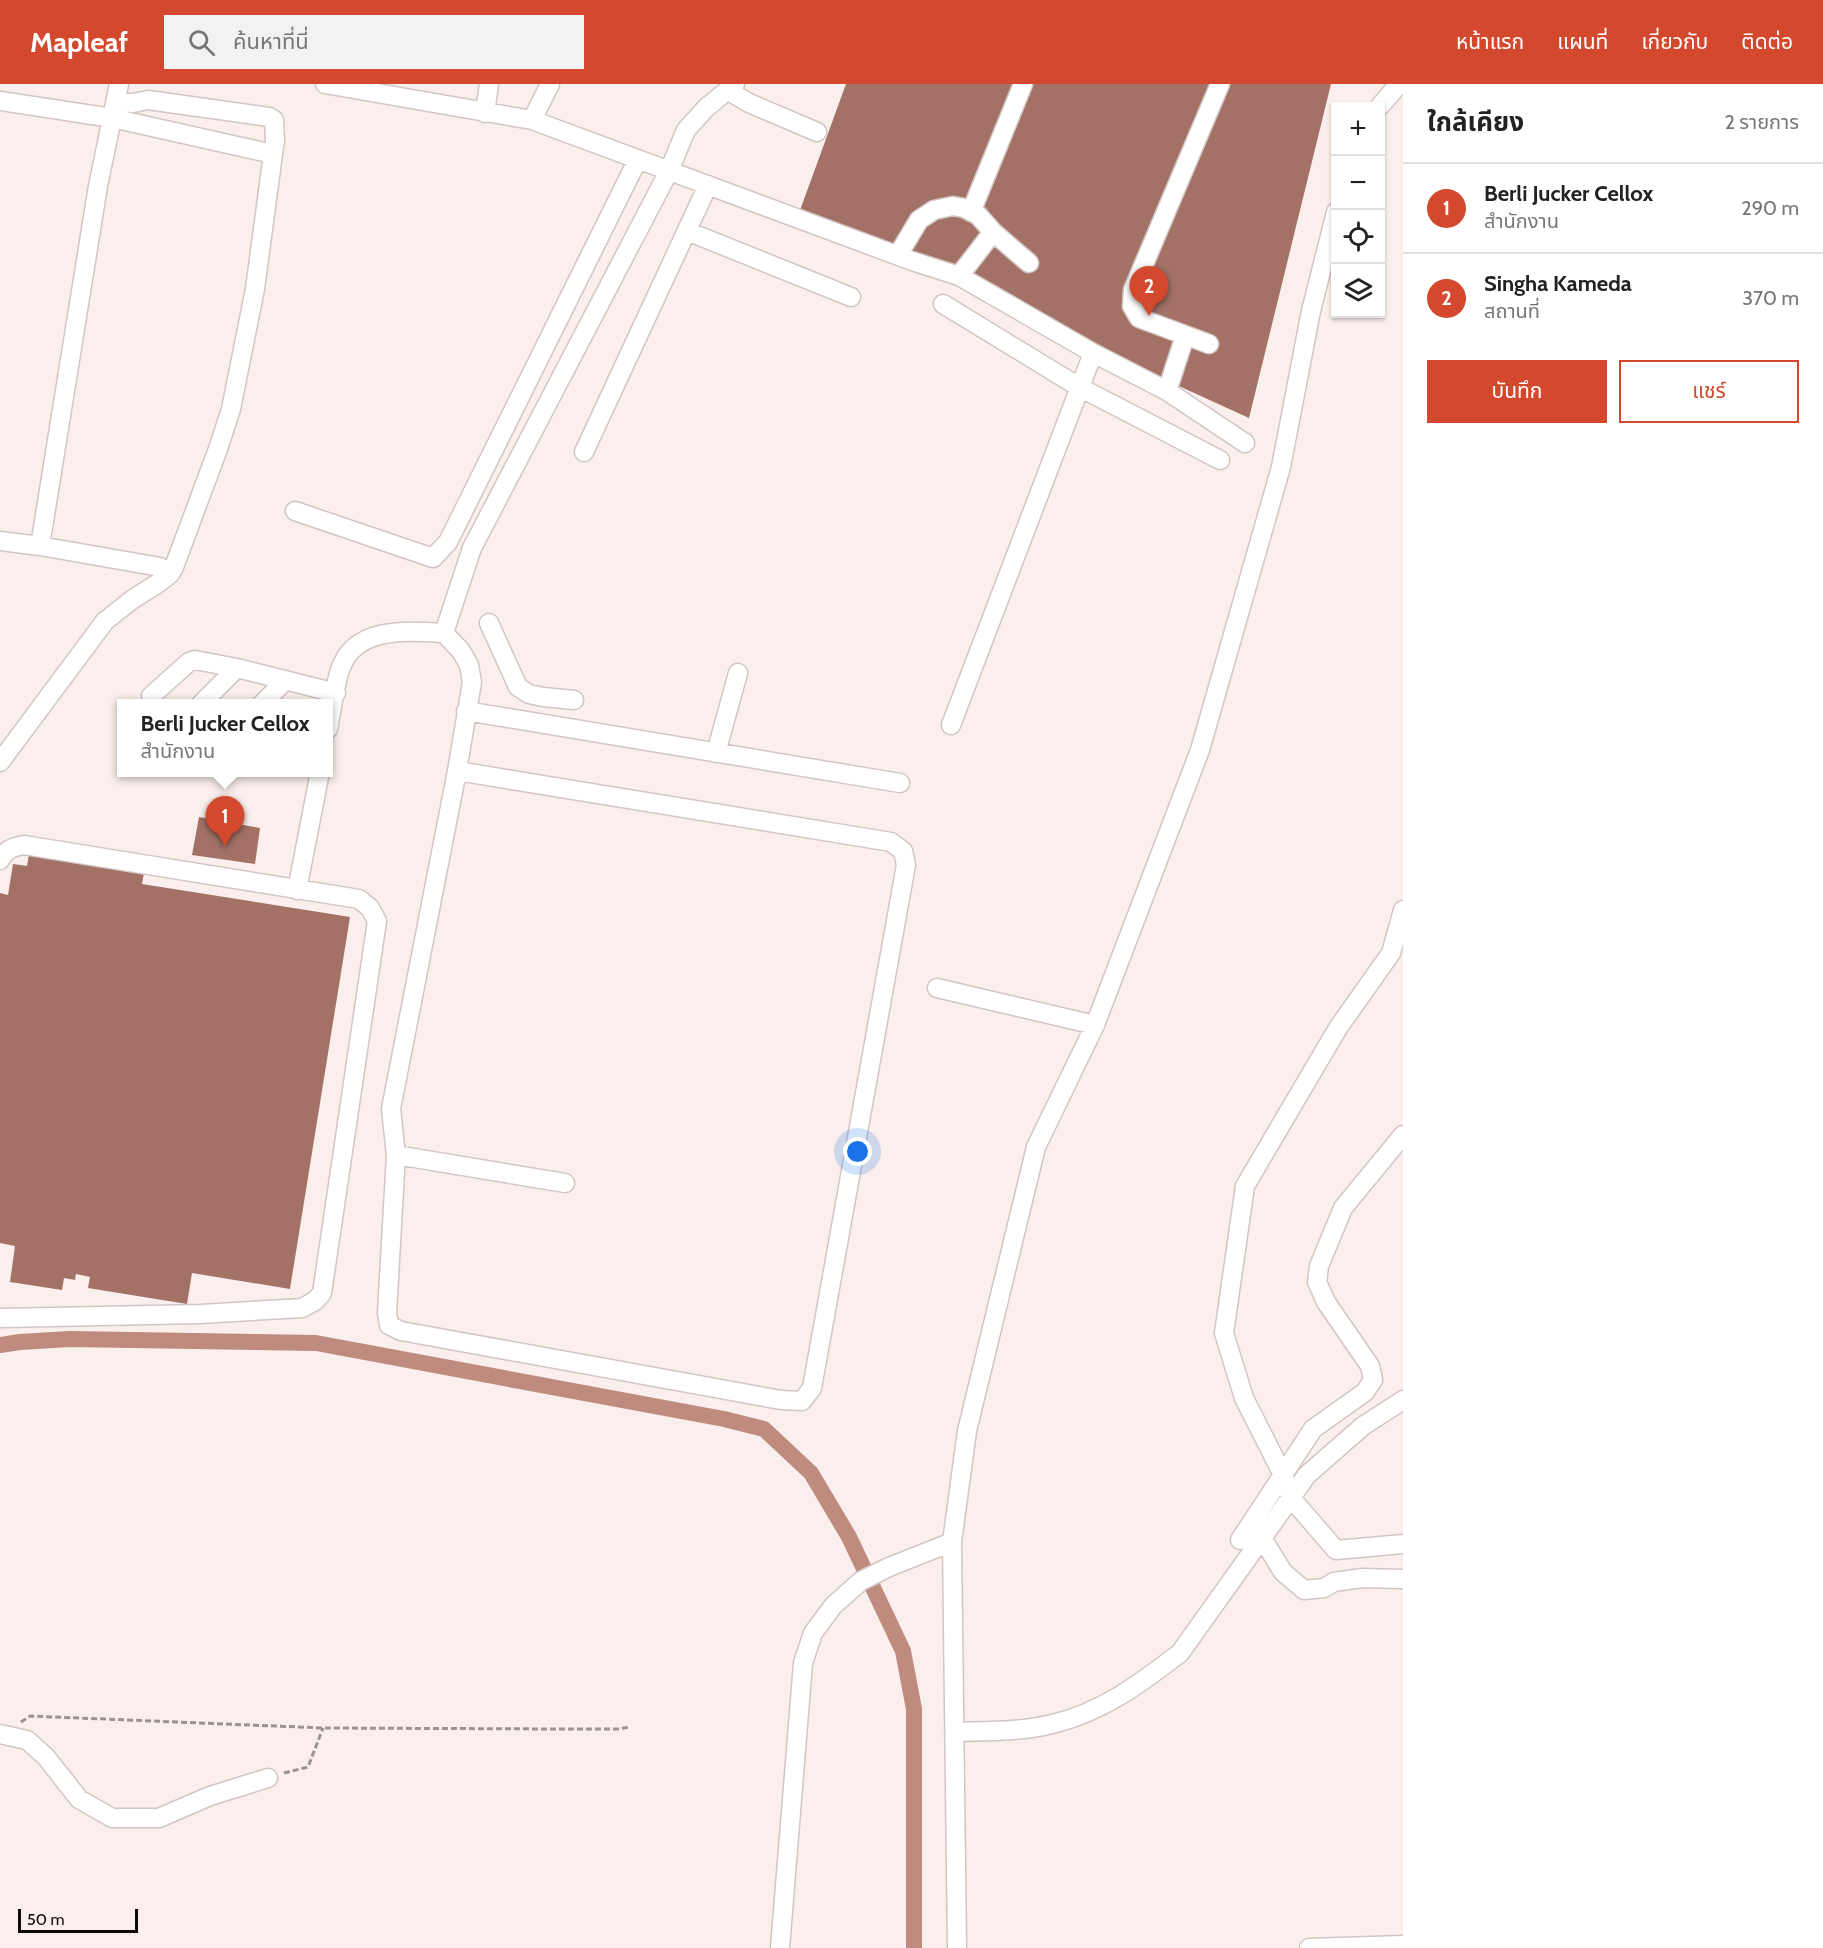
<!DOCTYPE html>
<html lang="th">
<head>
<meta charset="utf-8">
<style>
	body { margin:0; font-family:Cabin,"Noto Sans Thai",sans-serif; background:#f2f2f2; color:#222 }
	.controls { position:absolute; right:18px; top:18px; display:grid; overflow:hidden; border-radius:0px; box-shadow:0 2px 4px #0004 }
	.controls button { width:54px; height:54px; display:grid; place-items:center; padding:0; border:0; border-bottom:2px solid #e0e0e0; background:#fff; color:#222; font:30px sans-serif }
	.scale { position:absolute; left:18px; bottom:15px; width:120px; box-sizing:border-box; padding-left:6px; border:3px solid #0e0a09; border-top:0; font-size:16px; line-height:21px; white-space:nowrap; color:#0e0a09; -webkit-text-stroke:4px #faefec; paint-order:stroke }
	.you { position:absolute; left:858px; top:1068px; width:21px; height:21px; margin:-15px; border:4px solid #fff; border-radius:50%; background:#1a73e8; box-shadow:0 0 0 9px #1a73e833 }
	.badge { display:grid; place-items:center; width:39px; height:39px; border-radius:50%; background:#d4492d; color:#fff; font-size:20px; font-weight:700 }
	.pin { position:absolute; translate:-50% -50px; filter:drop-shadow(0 2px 3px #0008) }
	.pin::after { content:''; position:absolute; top:32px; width:21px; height:18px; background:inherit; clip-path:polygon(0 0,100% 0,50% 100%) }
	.popup { position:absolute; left:117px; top:615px; width:216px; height:78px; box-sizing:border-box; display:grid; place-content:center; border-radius:0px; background:#fff; filter:drop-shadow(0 2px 4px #0005); font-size:20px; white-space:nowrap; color:#767676 }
	.popup b { font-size:22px; color:#222 }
	.popup::after { content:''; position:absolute; left:50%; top:100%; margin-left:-12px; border:12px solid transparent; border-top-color:#fff }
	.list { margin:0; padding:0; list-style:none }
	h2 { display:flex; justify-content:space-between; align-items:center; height:78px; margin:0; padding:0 24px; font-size:26px }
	h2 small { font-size:20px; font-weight:400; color:#767676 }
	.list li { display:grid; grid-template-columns:39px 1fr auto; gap:18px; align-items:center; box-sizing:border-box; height:90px; padding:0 24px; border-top:2px solid #e0e0e0 }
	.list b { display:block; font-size:22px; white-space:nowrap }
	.list p { margin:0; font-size:20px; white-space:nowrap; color:#767676 }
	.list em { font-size:20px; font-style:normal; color:#767676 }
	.actions { display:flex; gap:12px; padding:18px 24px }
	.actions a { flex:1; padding:14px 0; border:2px solid #d4492d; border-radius:0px; text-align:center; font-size:21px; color:#d4492d }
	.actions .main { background:#d4492d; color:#fff }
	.icon { flex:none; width:33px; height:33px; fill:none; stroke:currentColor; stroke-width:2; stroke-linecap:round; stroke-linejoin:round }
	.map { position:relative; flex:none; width:1403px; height:1864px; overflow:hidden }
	header { display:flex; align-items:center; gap:36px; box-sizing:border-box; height:84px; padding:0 30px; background:#d4492d; color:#fff }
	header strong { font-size:28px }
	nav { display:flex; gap:33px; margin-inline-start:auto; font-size:21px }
	.search { width:420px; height:54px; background:#f2f2f2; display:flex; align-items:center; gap:15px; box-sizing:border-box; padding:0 21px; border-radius:0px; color:#767676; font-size:22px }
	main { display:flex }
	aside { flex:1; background:#fff }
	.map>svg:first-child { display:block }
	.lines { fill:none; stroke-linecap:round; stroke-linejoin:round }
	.canal { stroke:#bf8b7f; stroke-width:16 }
	.building { fill:#a37166 }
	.minor-casing { stroke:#d1c6c3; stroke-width:21 }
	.path { stroke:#9b9391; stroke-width:3; stroke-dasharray:6 3; stroke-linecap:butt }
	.minor { stroke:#fff; stroke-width:18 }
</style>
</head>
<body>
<header>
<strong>Mapleaf</strong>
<div class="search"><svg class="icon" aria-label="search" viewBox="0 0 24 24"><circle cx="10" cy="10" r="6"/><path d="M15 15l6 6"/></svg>ค้นหาที่นี่</div>
<nav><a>หน้าแรก</a><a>แผนที่</a><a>เกี่ยวกับ</a><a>ติดต่อ</a></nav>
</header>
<main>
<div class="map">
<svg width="1403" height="1864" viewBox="0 0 1403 1864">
	<rect width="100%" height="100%" fill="#faefec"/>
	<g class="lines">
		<path class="canal" d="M0,1261L20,1258L70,1255L316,1259L724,1335L764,1345L811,1389L849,1453L903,1567L914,1625V1864"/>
	</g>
	<path class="building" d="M846,0H1331L1249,334L799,129Z
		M199,733L260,744L255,780L192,771Z
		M29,770L144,789L142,800L350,833L290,1205L192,1189L187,1220L88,1204L90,1193L76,1190L75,1196L64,1194L62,1206L10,1198L15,1162L0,1159V809L8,811L13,780L27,782Z"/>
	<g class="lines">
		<g class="minor-casing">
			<path id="minor" d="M325,0L532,36L915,178L959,192L1093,269L1167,307L1245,359
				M727,6L749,19L817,48
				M0,17L112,34L273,70L255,205L231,325L218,365L174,483L170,490L157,500L133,515L105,537L0,678
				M115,18L133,19L148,16L269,33L274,36L275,56L273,70
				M1380,22L1399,0
				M485,29L489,0
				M532,36L550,0
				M971,128L1023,0
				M687,147L851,213
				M898,171L919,136L934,126L953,122L964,124L978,131L993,148L1029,179
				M959,192L993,148
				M943,220L1079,303L1220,376
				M1209,260L1139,234L1132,222L1133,206L1220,0
				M1167,307L1185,252
				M584,368L708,101
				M295,427L433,474L448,458L638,75
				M0,457L40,462L160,483L170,490
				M40,462L98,102L119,0
				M489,539L518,603L529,610L543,613L574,616
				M444,549L461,567L469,581L472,598L457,687L391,1025L396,1071L387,1229L389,1241L401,1247L781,1316L802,1317L812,1304L906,781L903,767L891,758L457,687
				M151,612L189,578L195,576L237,584L336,609
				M201,620L237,584
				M262,620L286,596
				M466,627L900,699
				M951,641L1093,269
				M328,645C332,625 334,604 340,586C354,542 407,547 444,549L472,464L669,87L686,46L706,24L735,0
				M716,669L738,589
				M0,776C6,765 13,763 24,761L359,815L370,824L377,837L322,1209L315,1217L302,1224L201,1230L0,1234
				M297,806L320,688
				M1403,826L1391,869L1338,944L1245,1102L1224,1249L1244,1314L1283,1391L1291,1414L1336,1466L1403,1460
				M937,904L1095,941
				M396,1071L565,1099
				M1262,1454L1283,1488L1304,1506L1324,1504L1334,1498L1362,1494L1403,1495
				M1240,1456L1313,1345L1365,1308L1373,1296L1370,1282L1326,1218L1317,1198L1319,1182L1343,1124L1403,1051
				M955,1648C987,1647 1020,1648 1052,1640C1101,1629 1141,1599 1180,1569L1307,1391L1363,1342L1403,1316
				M0,1650L27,1656L46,1673L79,1715L112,1734H159L210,1712L268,1694
				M780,1864L803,1579L813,1549L833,1522L861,1497L889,1483L952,1458
				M957,1864L952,1458L967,1347L1036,1063L1095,941L1200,666L1281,383L1311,227L1336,128
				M1309,1864L1403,1861"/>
		</g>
		<path class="path" d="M21,1638L30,1632L323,1644L560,1645H618L630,1643
			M284,1689L308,1683L323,1644"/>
		<use href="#minor" class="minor"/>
	</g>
</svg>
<div class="controls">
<button>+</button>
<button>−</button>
<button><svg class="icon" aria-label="locate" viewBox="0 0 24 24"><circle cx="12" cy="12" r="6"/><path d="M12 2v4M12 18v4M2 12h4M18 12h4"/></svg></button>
<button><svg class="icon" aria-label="layers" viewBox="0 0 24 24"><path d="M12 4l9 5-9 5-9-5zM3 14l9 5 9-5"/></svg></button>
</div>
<div class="scale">50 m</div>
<div class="you"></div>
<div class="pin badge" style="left:225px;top:762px">1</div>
<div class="popup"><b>Berli Jucker Cellox</b>สำนักงาน</div>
<div class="pin badge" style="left:1149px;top:232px">2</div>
</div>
<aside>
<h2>ใกล้เคียง<small>2 รายการ</small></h2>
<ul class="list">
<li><span class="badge">1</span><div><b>Berli Jucker Cellox</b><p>สำนักงาน</p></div><em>290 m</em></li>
<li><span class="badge">2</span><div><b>Singha Kameda</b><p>สถานที่</p></div><em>370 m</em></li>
</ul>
<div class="actions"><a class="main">บันทึก</a><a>แชร์</a></div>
</aside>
</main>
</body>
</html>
